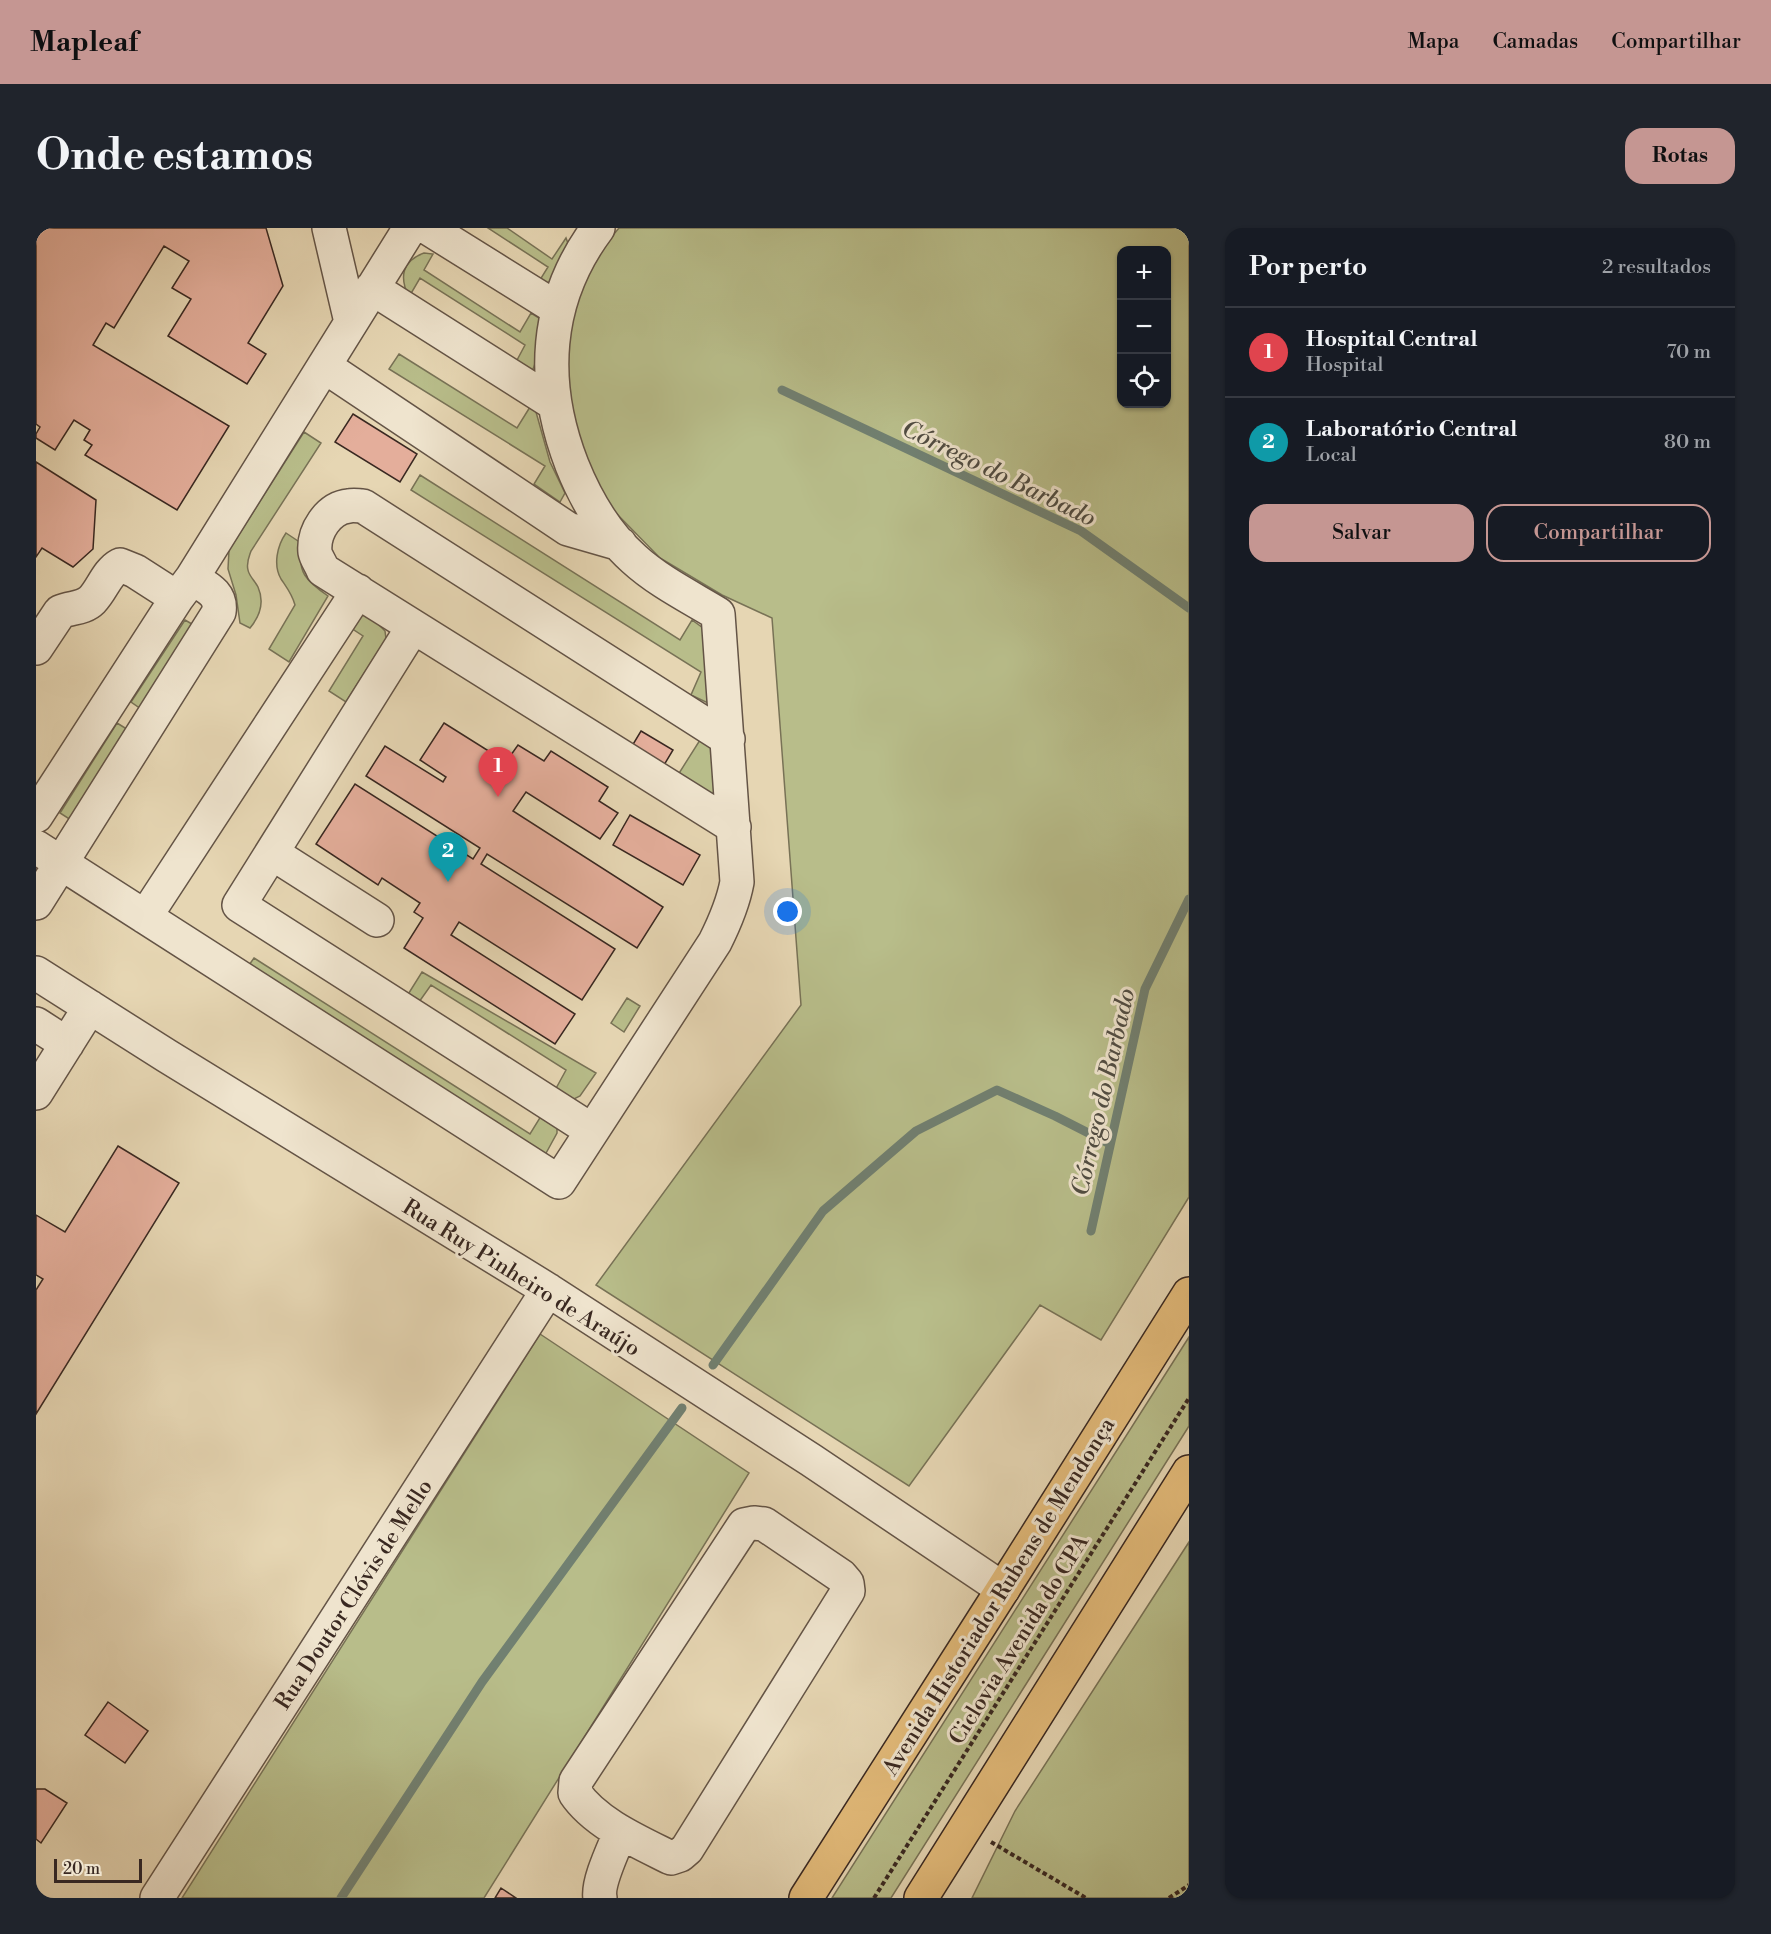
<!DOCTYPE html>
<html lang="pt">
<head>
<meta charset="utf-8">
<style>
	body { margin:0; font-family:"Libre Bodoni",serif; background:#20242c; color:#f1f3f6 }
	.controls { position:absolute; right:18px; top:18px; display:grid; overflow:hidden; border-radius:12px; box-shadow:0 2px 4px #0004 }
	.controls button { width:54px; height:54px; display:grid; place-items:center; padding:0; border:0; border-bottom:2px solid #363941; background:#171b24; color:#f1f3f6; font:30px sans-serif }
	.scale { position:absolute; left:18px; bottom:15px; width:88px; box-sizing:border-box; padding-left:6px; border:3px solid #392821; border-top:0; font-size:16px; line-height:21px; white-space:nowrap; color:#392821; -webkit-text-stroke:4px #efe4ce; paint-order:stroke }
	.you { position:absolute; left:752px; top:684px; width:21px; height:21px; margin:-15px; border:4px solid #fff; border-radius:50%; background:#1a73e8; box-shadow:0 0 0 9px #1a73e833 }
	.badge { display:grid; place-items:center; width:39px; height:39px; border-radius:50%; background:#c59692; color:#fff; font-size:20px; font-weight:700 }
	.pin { position:absolute; translate:-50% -50px; filter:drop-shadow(0 2px 3px #0008) }
	.pin::after { content:''; position:absolute; top:32px; width:21px; height:18px; background:inherit; clip-path:polygon(0 0,100% 0,50% 100%) }
	.list { margin:0; padding:0; list-style:none }
	h2 { display:flex; justify-content:space-between; align-items:center; height:78px; margin:0; padding:0 24px; font-size:26px }
	h2 small { font-size:20px; font-weight:400; color:#9ea1a6 }
	.list li { display:grid; grid-template-columns:39px 1fr auto; gap:18px; align-items:center; box-sizing:border-box; height:90px; padding:0 24px; border-top:2px solid #363941 }
	.list b { display:block; font-size:22px; white-space:nowrap }
	.list p { margin:0; font-size:20px; white-space:nowrap; color:#9ea1a6 }
	.list em { font-size:20px; font-style:normal; color:#9ea1a6 }
	.actions { display:flex; gap:12px; padding:18px 24px }
	.actions a { flex:1; padding:14px 0; border:2px solid #c59692; border-radius:18px; text-align:center; font-size:21px; color:#c59692 }
	.actions .main { background:#c59692; color:#111 }
	.icon { flex:none; width:33px; height:33px; fill:none; stroke:currentColor; stroke-width:2; stroke-linecap:round; stroke-linejoin:round }
	.map { position:relative; flex:none; width:1153px; height:1670px; overflow:hidden; border-radius:18px }
	header { display:flex; align-items:center; gap:36px; box-sizing:border-box; height:84px; padding:0 30px; background:#c59692; color:#111 }
	header strong { font-size:28px }
	nav { display:flex; gap:33px; margin-inline-start:auto; font-size:21px }
	.intro { display:flex; align-items:center; justify-content:space-between; box-sizing:border-box; height:144px; padding:0 36px }
	h1 { margin:0; font-size:42px }
	.button { padding:15px 27px; border-radius:18px; background:#c59692; color:#111; font-size:21px; font-weight:700 }
	main { display:flex; gap:36px; padding:0 36px }
	aside { flex:1; background:#171b24; border-radius:18px; box-shadow:0 2px 4px #0004 }
	.map>svg:first-child { display:block }
	.green { fill:#b8bd8a; stroke:#787256; stroke-width:1.5; fill-rule:evenodd }
	.lines { fill:none; stroke-linecap:round; stroke-linejoin:round }
	.stream { stroke:#718071; stroke-width:9 }
	.building { fill:#e4ae9b; stroke:#392821; stroke-width:1.5 }
	.minor-casing { stroke:#645446; stroke-width:36 }
	.major-casing { stroke:#392821; stroke-width:36 }
	.path { stroke:#392821; stroke-width:4; stroke-dasharray:4.5 3; stroke-linecap:butt }
	.minor { stroke:#efe4ce; stroke-width:33 }
	.major { stroke:#e3bb7a; stroke-width:33 }
	.labels { text-anchor:middle; stroke-width:6; stroke-linejoin:round; paint-order:stroke }
	.street-label { font-size:22px; fill:#392821; stroke:#efe4ce }
	.water-label { font-size:24px; font-style:italic; fill:#504c42; stroke:#efe4ce }
</style>
</head>
<body>
<header>
<strong>Mapleaf</strong>
<nav><a>Mapa</a><a>Camadas</a><a>Compartilhar</a></nav>
</header>
<div class="intro"><h1>Onde estamos</h1><a class="button">Rotas</a></div>
<main>
<div class="map">
<svg width="1153" height="1670" viewBox="0 0 1153 1670">
	<rect width="100%" height="100%" fill="#e6d6b3"/>
	<filter id="stains"><feTurbulence type="fractalNoise" baseFrequency=".00333" numOctaves="4"/><feColorMatrix values="0 0 0 0 .2 0 0 0 0 .09 0 0 0 0 .02 0 0 0 .5 -.17"/></filter>
	<radialGradient id="worn" r=".72"><stop offset=".6" stop-color="#630" stop-opacity="0"/><stop offset="1" stop-color="#630" stop-opacity=".3"/></radialGradient>
	<path class="green" d="M452,0H471L516,31L530,10L533,18L515,55L510,58L502,55L512,39Z
		M583,0H1153V969L1065,1112L1004,1077L873,1258L560,1057L765,777L736,390L686,367L624,330L575,280L541,215L528,165L531,94L556,32ZM1086,22H1130V176H1086Z
		M388,25L397,26L388,42L484,104L495,85L503,90C505,106 503,131 495,145L480,134L489,117L384,50L373,69C363,49 366,33 388,25Z
		M363,126L481,200L494,179L500,184L514,234L529,265L524,274L498,256L509,238L353,141Z
		M268,204L285,215L215,323C213,329 210,335 212,342C213,348 219,353 222,359C229,375 224,388 214,400L204,395L200,367L192,341L193,322Z
		M384,247L644,412L656,392L667,400L672,475L655,467L665,444L375,262Z
		M250,305L268,317C258,343 272,354 292,368L253,434L233,421L259,377C256,366 251,360 245,351C237,337 241,318 250,305Z
		M322,384L341,395L349,403L350,411L310,474L293,463L327,408L312,398Z
		M149,392L163,400L108,483L95,474Z
		M81,495L94,503L38,594L24,585Z
		M664,512L676,519L679,573L640,550Z
		M218,730L494,906L505,888L521,899V905L509,927L213,737Z
		M386,744L560,845L544,868L538,871L518,864L530,842L395,757L383,774L371,768Z
		M591,770L604,778L588,804L575,795Z
		M504,1106L713,1245L448,1670H146Z
		M1153,1109V1198L855,1670H796Z
		M1153,1314V1670H936L979,1583Z"/>
	<g class="lines">
		<path class="stream" d="M746,162L1045,303L1153,380
			M1055,1003L1109,761L1153,671
			M677,1137L787,983L880,903L961,862L1019,888L1074,916
			M305,1670L446,1454L646,1180"/>
	</g>
	<path class="building" d="M0,0H230L247,58L212,115L230,126L211,156L132,108L155,71L136,60L153,33L128,18L78,100L70,95L57,117L193,198L141,282L49,227L56,217L48,212L54,202L38,192L19,222L0,210V206L4,199L0,196Z
		M317,186L381,226L364,254L299,214Z
		M0,234L60,272L57,321L37,339L6,320L0,329Z
		M408,495L470,534L482,517L508,533L515,523L572,559L563,573L582,585L564,611L490,564L477,583L627,679L601,720L451,626L445,636L579,721L546,772L423,694L415,707L539,786L519,816L368,720L387,690L378,684L384,675L346,650L342,657L280,616L319,556L437,631L444,620L330,548L349,518L407,554L410,549L384,532Z
		M605,503L637,522L628,537L596,518Z
		M594,587L664,627L647,657L577,617Z
		M82,918L143,955L0,1186V1062L7,1051L0,1047V987L29,1004Z
		M72,1474L112,1503L89,1535L49,1507Z
		M0,1561H9L31,1575L5,1615L0,1611Z
		M465,1660L480,1670H459Z"/>
	<g class="lines">
		<g class="minor-casing">
			<path id="minor" d="M293,0L315,94
				M392,0L522,81
				M336,60L519,176
				M288,138L532,301L584,316
				M156,350L374,0
				M377,399L203,677L555,902
				M0,420L24,384C35,379 47,381 56,372C66,362 71,344 84,337L99,343L141,370L156,350C170,359 186,365 183,384L0,675
				M692,511L327,278C323,278 317,277 313,278C292,280 277,304 279,324C280,330 285,336 287,342L698,599
				M0,588L141,370
				M0,619L523,954L679,714C689,694 697,676 701,654L682,386C654,369 622,353 598,331C570,306 550,272 536,237C504,155 508,72 562,0
				M236,625L341,692
				M109,689L322,363
				M0,745L131,828L512,1062L775,1232L967,1361
				M0,796L31,816
				M0,865L54,779
				M718,1295L728,1296L805,1348L811,1355L812,1363L651,1621L644,1627L635,1630C603,1614 559,1595 539,1565L540,1553L708,1297Z
				M121,1670L512,1062
				M564,1670C561,1655 578,1620 584,1605"/>
		</g>
		<g class="major-casing">
			<path id="major" d="M770,1670L967,1361L1153,1066
				M885,1670L1153,1244"/>
		</g>
		<path class="path" d="M955,1614L1050,1670
			M838,1670L1153,1170
			M1133,1670L1153,1657"/>
		<use href="#minor" class="minor"/>
		<use href="#major" class="major"/>
	</g>
	<g class="labels">
		<g class="street-label">
			<text transform="translate(486 1049) rotate(32)" y="8">Rua Ruy Pinheiro de Araújo</text>
			<text transform="translate(317 1366) rotate(-57)" y="8">Rua Doutor Clóvis de Mello</text>
			<text transform="translate(962 1368) rotate(-58)" y="8">Avenida Historiador Rubens de Mendonça</text>
			<text transform="translate(982 1411) rotate(-58)" y="8">Ciclovia Avenida do CPA</text>
		</g>
		<g class="water-label">
			<text transform="translate(963 245) rotate(26)" y="8">Córrego do Barbado</text>
			<text transform="translate(1067 864) rotate(-77)" y="8">Córrego do Barbado</text>
		</g>
	</g>
	<rect width="100%" height="100%" filter="url(#stains)"/>
	<rect width="100%" height="100%" fill="url(#worn)"/>
</svg>
<div class="controls">
<button>+</button>
<button>−</button>
<button><svg class="icon" aria-label="locate" viewBox="0 0 24 24"><circle cx="12" cy="12" r="6"/><path d="M12 2v4M12 18v4M2 12h4M18 12h4"/></svg></button>
</div>
<div class="scale">20 m</div>
<div class="you"></div>
<div class="pin badge" style="left:462px;top:569px;background:#e0444e">1</div>
<div class="pin badge" style="left:412px;top:654px;background:#0f9aa8">2</div>
</div>
<aside>
<h2>Por perto<small>2 resultados</small></h2>
<ul class="list">
<li><span class="badge" style="background:#e0444e">1</span><div><b>Hospital Central</b><p>Hospital</p></div><em>70 m</em></li>
<li><span class="badge" style="background:#0f9aa8">2</span><div><b>Laboratório Central</b><p>Local</p></div><em>80 m</em></li>
</ul>
<div class="actions"><a class="main">Salvar</a><a>Compartilhar</a></div>
</aside>
</main>
</body>
</html>
